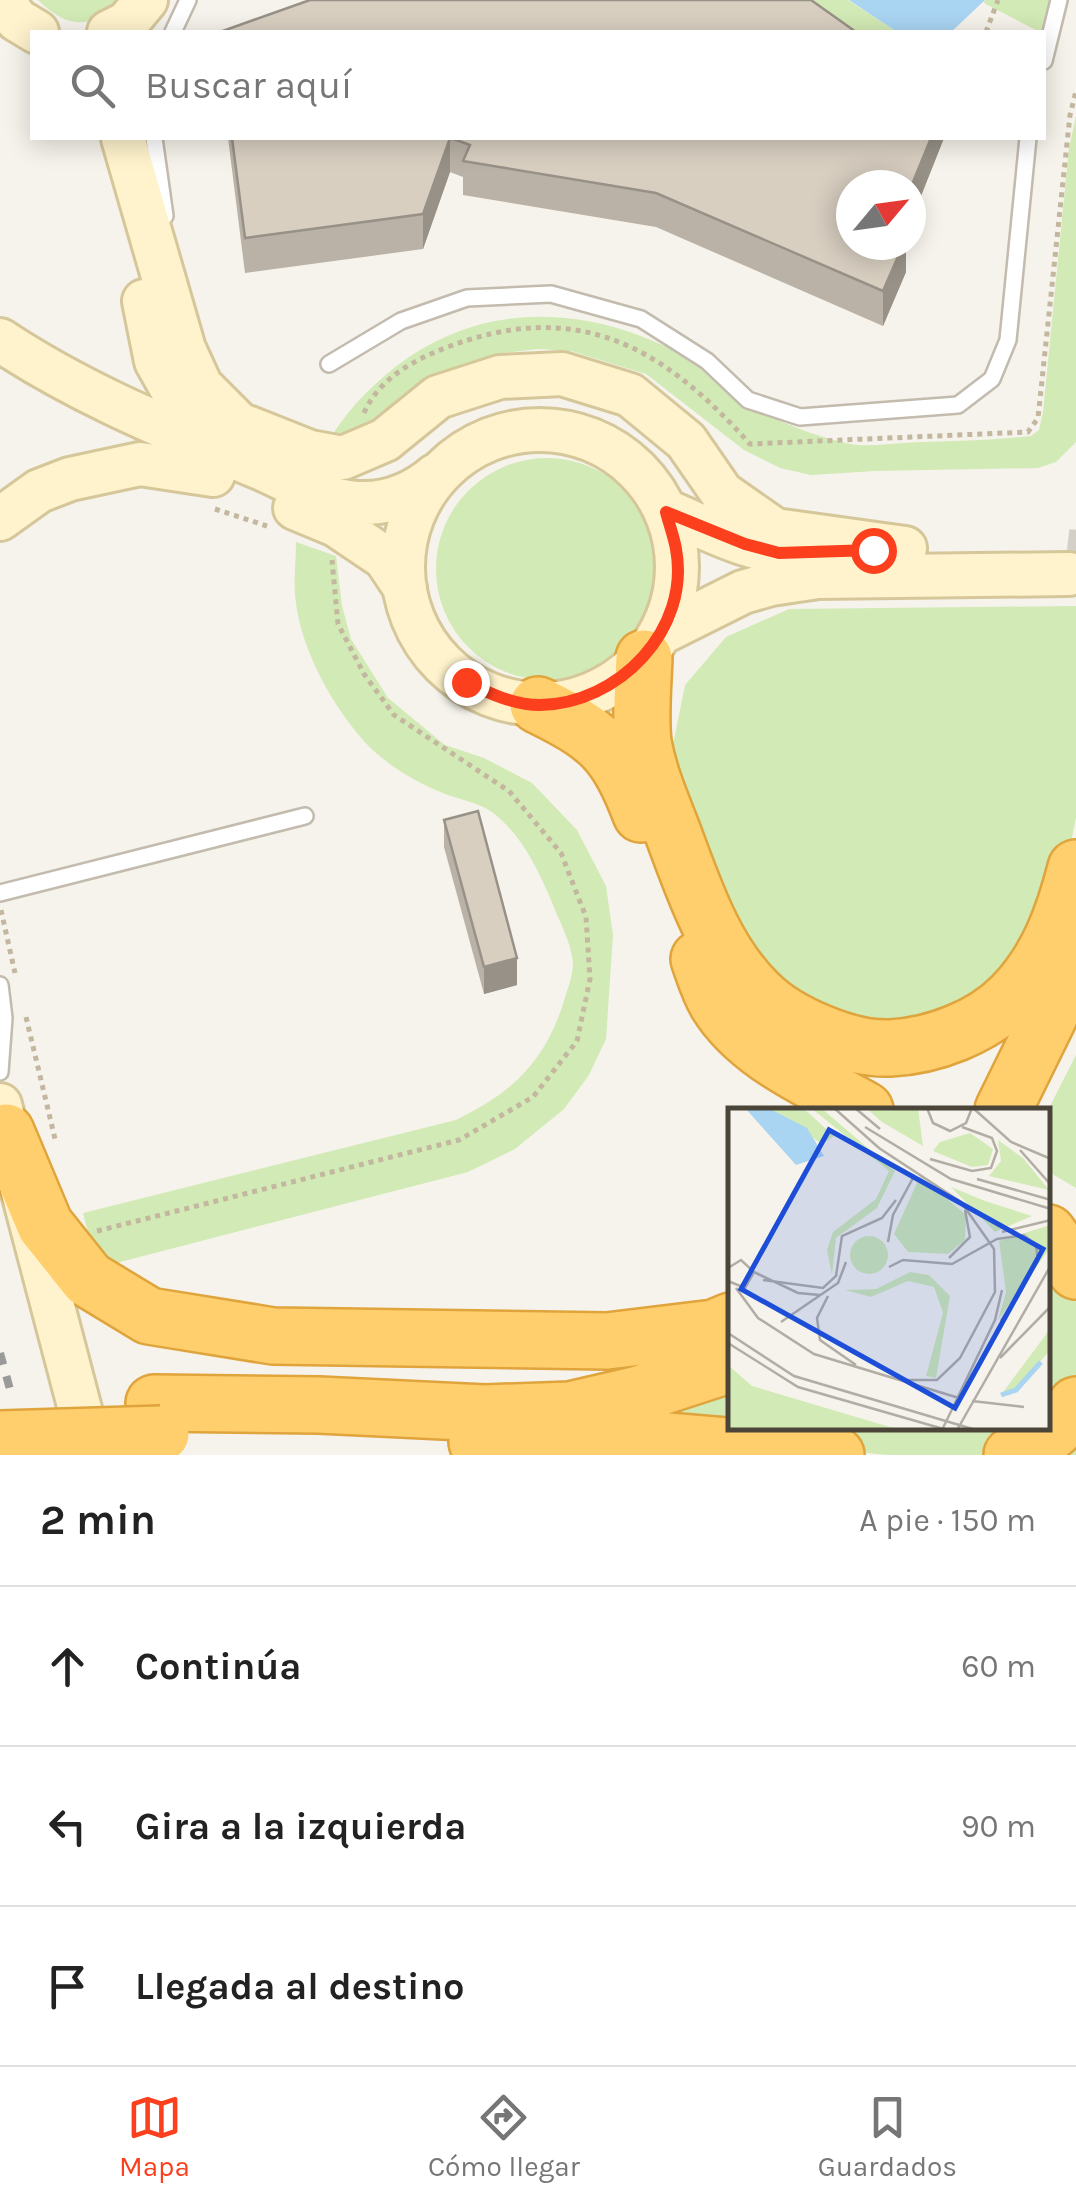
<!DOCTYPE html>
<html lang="es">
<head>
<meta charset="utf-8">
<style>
	body { margin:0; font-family:Karla,sans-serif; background:#f6f6f6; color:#222 }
	.compass { position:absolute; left:836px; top:170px; width:90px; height:90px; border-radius:50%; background:#fff; box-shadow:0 5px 25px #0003; rotate:61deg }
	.stop { position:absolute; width:30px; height:30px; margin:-22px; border:8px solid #fc3f1d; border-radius:50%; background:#fff }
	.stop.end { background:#fc3f1d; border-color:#fff; box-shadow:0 2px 10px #0008 }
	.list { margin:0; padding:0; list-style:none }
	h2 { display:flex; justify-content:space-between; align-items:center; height:130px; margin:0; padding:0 40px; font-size:42px }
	h2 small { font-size:32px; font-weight:400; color:#767676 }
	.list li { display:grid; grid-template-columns:65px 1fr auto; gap:30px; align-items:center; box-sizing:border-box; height:160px; padding:0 40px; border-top:2px solid #e0e0e0 }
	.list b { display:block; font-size:38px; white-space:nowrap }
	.list em { font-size:32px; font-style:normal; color:#767676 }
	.icon { flex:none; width:55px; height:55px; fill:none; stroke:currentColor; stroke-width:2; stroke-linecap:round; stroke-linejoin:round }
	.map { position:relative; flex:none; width:1076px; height:1455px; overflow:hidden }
	.search { position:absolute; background:#fff; box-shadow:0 5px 25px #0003; left:30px; right:30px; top:30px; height:110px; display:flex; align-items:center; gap:25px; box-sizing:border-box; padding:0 35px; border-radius:0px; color:#767676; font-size:38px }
	.sheet { height:610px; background:#fff }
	nav { display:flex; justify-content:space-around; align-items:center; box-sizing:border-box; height:140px; border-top:2px solid #e0e0e0; background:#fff; font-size:28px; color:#767676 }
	nav a { display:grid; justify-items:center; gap:5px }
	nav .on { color:#fc3f1d }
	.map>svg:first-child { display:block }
	.green { fill:#d2eab5 }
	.water { fill:#a9d4f2 }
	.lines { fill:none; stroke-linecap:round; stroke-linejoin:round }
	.secondary-tunnel { stroke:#d4d0c8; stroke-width:42; stroke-dasharray:42 21; stroke-linecap:butt }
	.lane-casing { stroke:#c2bbae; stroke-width:20 }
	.secondary-casing { stroke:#d6c79b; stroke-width:48 }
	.highway-casing { stroke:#e0a43c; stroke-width:60 }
	.path { stroke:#c4b79f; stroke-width:5; stroke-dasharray:5 5; stroke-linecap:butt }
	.lane { stroke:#fff; stroke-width:15 }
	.secondary { stroke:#fff3cd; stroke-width:42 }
	.highway { stroke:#ffcf6e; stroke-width:55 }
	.rail { stroke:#9a9a9a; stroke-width:8; stroke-dasharray:12 12; stroke-linecap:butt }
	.highway-bridge-casing { stroke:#e0a43c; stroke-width:60; stroke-linecap:butt }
	.highway-bridge { stroke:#ffcf6e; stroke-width:55 }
	.wall { fill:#bab2a6 }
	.shaded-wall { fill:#979187 }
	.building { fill:#d8cfc1; stroke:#979187; stroke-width:2.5 }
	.route { stroke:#fc3f1d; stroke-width:12 }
	.inset-river { fill:none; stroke:#a9d4f2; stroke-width:5 }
	.inset-road { fill:none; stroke:#b2ada4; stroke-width:2.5 }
	.view { fill:#1d4ed8; fill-opacity:0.15; stroke:#1d4ed8; stroke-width:5 }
	.inset-edge { fill:none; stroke:#4b4439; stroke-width:5 }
</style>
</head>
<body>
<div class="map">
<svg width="1076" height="1455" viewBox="0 0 1076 1455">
	<rect width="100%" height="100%" fill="#f6f3ec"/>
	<path class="green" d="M38,0H136C96,21 75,37 38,0Z
		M795,0H848L897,32H845Z
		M985,0H1069L1059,42L984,3Z
		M1076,116V442L1056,462L1038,468L875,471L811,475L780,468L744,450L646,374L571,351L539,349L504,353L468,363L431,380L386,417L318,461C335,425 358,398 388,373C476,299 587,303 684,356C704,367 720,385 738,398C771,420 811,435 850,444C866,447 886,444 903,443C945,441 988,441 1031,436L1039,430L1043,412L1069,148Z
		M436 569a111 111 0 1 1 222 0a111 111 0 1 1-222 0Z
		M296,542L336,556L342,606L351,639L388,698L445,745L484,758L532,783L577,830L606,886L613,935L606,1039L589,1075L564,1109L515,1149L468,1172L97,1268L83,1213L456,1120C512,1093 545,1062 564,1001C567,991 573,975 573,964C572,943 558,919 551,900C538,870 523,838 498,817C482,802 462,801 443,793C411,780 378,760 357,733C328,697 302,649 296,603C293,584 296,562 296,542Z
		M1076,606V817L1064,878L978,1002L898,1024L836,1012L778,977L729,911L670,760L685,685L726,637L789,609Z
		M1076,1055V1188L1049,1172L1048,1110Z
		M1049,1234L1076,1250V1455H887L576,1424L731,1387V1428H1048Z"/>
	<path class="water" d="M849,0H985L951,32H897Z"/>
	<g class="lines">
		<path class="secondary-tunnel" d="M1067,550L1076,551"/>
		<g class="lane-casing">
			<path id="lane" d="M173,32L188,0
				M1044,61L1059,0
				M154,138L165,216
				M329,364L401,321L467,298L551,294L641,319L707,361L748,400L800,417L958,405L992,379L1008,340L1028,138
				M0,893L305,816
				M0,985L4,1018L0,1072"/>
		</g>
		<g class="secondary-casing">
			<path id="secondary" d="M2,0L17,20L37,32
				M109,32L127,23L146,0
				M123,138L184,349L201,386L239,424L310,452L343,458L385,440L438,397L500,377L562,374L630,395L686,441L722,493L775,530L905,548
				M144,301L156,361L189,420
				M0,340C81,394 171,430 260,468C290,481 327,503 360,503C389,504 415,493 436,475
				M403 567a137 137 0 1 1 274 0a137 137 0 1 1-274 0Z
				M295,508L336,525L385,558L405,588
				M666,511C707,528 752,554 797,552
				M0,519L39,491L70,479L140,464L213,475
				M661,633L743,592L771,584L818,577L1069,574
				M0,1105L92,1455"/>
		</g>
		<g class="highway-casing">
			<path id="highway" d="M644,658C643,685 640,715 643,742C648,772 660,800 671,828C693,886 713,951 759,995C787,1023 850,1050 890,1048C933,1046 983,1027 1013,996C1048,960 1064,915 1076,868
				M538,705C599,735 616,749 641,814
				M699,959C704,973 709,990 717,1003C749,1055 814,1081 865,1110
				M1003,1110L1061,992L1075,935
				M6,1132L45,1225L88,1279L149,1316L273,1336L607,1341L714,1328L731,1321
				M1048,1233L1076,1271
				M154,1403L319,1405L485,1413L570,1410L639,1394L731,1364
				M568,1441L655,1440L836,1455
				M477,1442L609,1455
				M1012,1455C1039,1444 1059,1429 1076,1405"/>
		</g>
		<path class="path" d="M986,32L998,0
			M364,413C379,379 412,361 445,348C577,297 662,346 750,444L1028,432L1038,418L1070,115L1076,91
			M215,509L267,526
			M1,910L15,973
			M26,1017L56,1143
			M97,1231L459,1140L533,1097L577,1041L590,979L586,917L561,853L509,791L394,715L364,674L338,624L332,560"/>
		<use href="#lane" class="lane"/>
		<use href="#secondary" class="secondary"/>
		<use href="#highway" class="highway"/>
		<path class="rail" d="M0,1353L11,1393"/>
		<g class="highway-bridge-casing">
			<path id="highway-bridge" d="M0,1439L161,1434"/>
		</g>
		<use href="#highway-bridge" class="highway-bridge"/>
	</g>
	<path class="wall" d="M228,138H944L911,221V185H851L906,245V272L883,326L656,227L463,195V177L450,172L423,249L245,273Z
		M444,820L517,985L484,994L444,847Z"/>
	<path class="shaded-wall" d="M450,138V172L423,249V214Z
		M931,138H944L911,221V187Z
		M903,245H906V272L883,326V291Z
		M517,958V985L484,994V967Z"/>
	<path class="building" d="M310,0H811L856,32H220Z
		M232,138H450L423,214L245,238Z
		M451,138H931L911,187V185H851V245H903L883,291L656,193L463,161L470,145Z
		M478,811L517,958L484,967L444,820Z"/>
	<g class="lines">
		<path class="route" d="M466,682C489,693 513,705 540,705C618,704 691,630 676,549C674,537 669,524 666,512L745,544L779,553L873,550"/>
	</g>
	<g transform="translate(728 1108)">
		<rect width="322" height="322" fill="#f6f3ec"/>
		<path d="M40,0H75L106,28L94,36ZM83,0H93L167,63L149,100L108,130L104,167L99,142L105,124L148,91L161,63ZM138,0H190L195,38L154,14ZM242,25L265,41L260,57L244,59L205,43L212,34ZM270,32L295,50L321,82L261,68L273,53ZM192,68L238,107L237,132L220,146L180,144L166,126ZM223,79L257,93L304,108L267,124ZM322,117V140L270,212L278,184L271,133ZM122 147a19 19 0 1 1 38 0a19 19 0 1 1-38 0ZM182,164L201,167L222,188L208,270L198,268L215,205L206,179L180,173L143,189L117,182L148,181ZM322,221V242L290,280L273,287ZM0,257L24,278L172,322H0Z" fill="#d2eab5"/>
		<path d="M17,0H40L79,20L96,48L68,57Z" fill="#a9d4f2"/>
		<path class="inset-river" d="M273,287L288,282L313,254"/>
		<path class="inset-road" d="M106,0L151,40L233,94L266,141L267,184L232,250L209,272H180M127,0L152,21M199,0L205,15L222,23L238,15L244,0M245,0L283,34L323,51M137,19L223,71L323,101M292,42L323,77M202,51L244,63L263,60L269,43L264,30L234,19M249,71L323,92M274,124L323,112M160,134L165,107L185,70M221,150L242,129L237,102M161,159L175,152L224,156L269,131L296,127L308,137L310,153L273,213M0,160L13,152L26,164L17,180L0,173M26,164L70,185L92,187M35,172L95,180L108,168L114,128L154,110L168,92M8,180L30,210L86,246L231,290M100,188L89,210L92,232L128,257M53,214L110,175L118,154M0,225L66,268L248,322M0,235L70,279L219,322M272,250L323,198M244,293L296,299M214,322L267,212L274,182M229,322L323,157"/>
		<path class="view" d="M101,22L315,141L227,300L13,181Z"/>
		<rect width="322" height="322" class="inset-edge"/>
	</g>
</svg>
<svg class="compass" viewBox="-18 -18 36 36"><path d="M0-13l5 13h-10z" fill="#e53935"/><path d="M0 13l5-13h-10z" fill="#767676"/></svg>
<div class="stop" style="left:873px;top:550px"></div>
<div class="stop end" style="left:466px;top:682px"></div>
<div class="search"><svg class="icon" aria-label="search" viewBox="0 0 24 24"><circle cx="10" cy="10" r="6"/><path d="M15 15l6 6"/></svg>Buscar aquí</div>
</div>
<section class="sheet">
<h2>2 min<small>A pie · 150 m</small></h2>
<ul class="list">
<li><svg class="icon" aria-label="ahead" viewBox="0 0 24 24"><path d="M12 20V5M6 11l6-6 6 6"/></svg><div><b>Continúa</b></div><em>60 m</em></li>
<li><svg class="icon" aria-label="left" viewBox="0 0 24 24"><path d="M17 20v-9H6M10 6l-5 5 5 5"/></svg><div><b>Gira a la izquierda</b></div><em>90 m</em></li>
<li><svg class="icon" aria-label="arrive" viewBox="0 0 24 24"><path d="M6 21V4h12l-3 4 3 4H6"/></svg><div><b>Llegada al destino</b></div></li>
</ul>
</section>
<nav>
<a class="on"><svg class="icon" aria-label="map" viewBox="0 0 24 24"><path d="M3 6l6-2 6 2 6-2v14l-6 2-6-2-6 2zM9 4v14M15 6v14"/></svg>Mapa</a>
<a><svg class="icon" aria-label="directions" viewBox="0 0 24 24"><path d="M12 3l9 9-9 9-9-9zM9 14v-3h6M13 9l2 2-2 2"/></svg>Cómo llegar</a>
<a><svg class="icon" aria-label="saved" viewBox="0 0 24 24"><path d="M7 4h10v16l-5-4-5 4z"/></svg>Guardados</a>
</nav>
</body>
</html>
